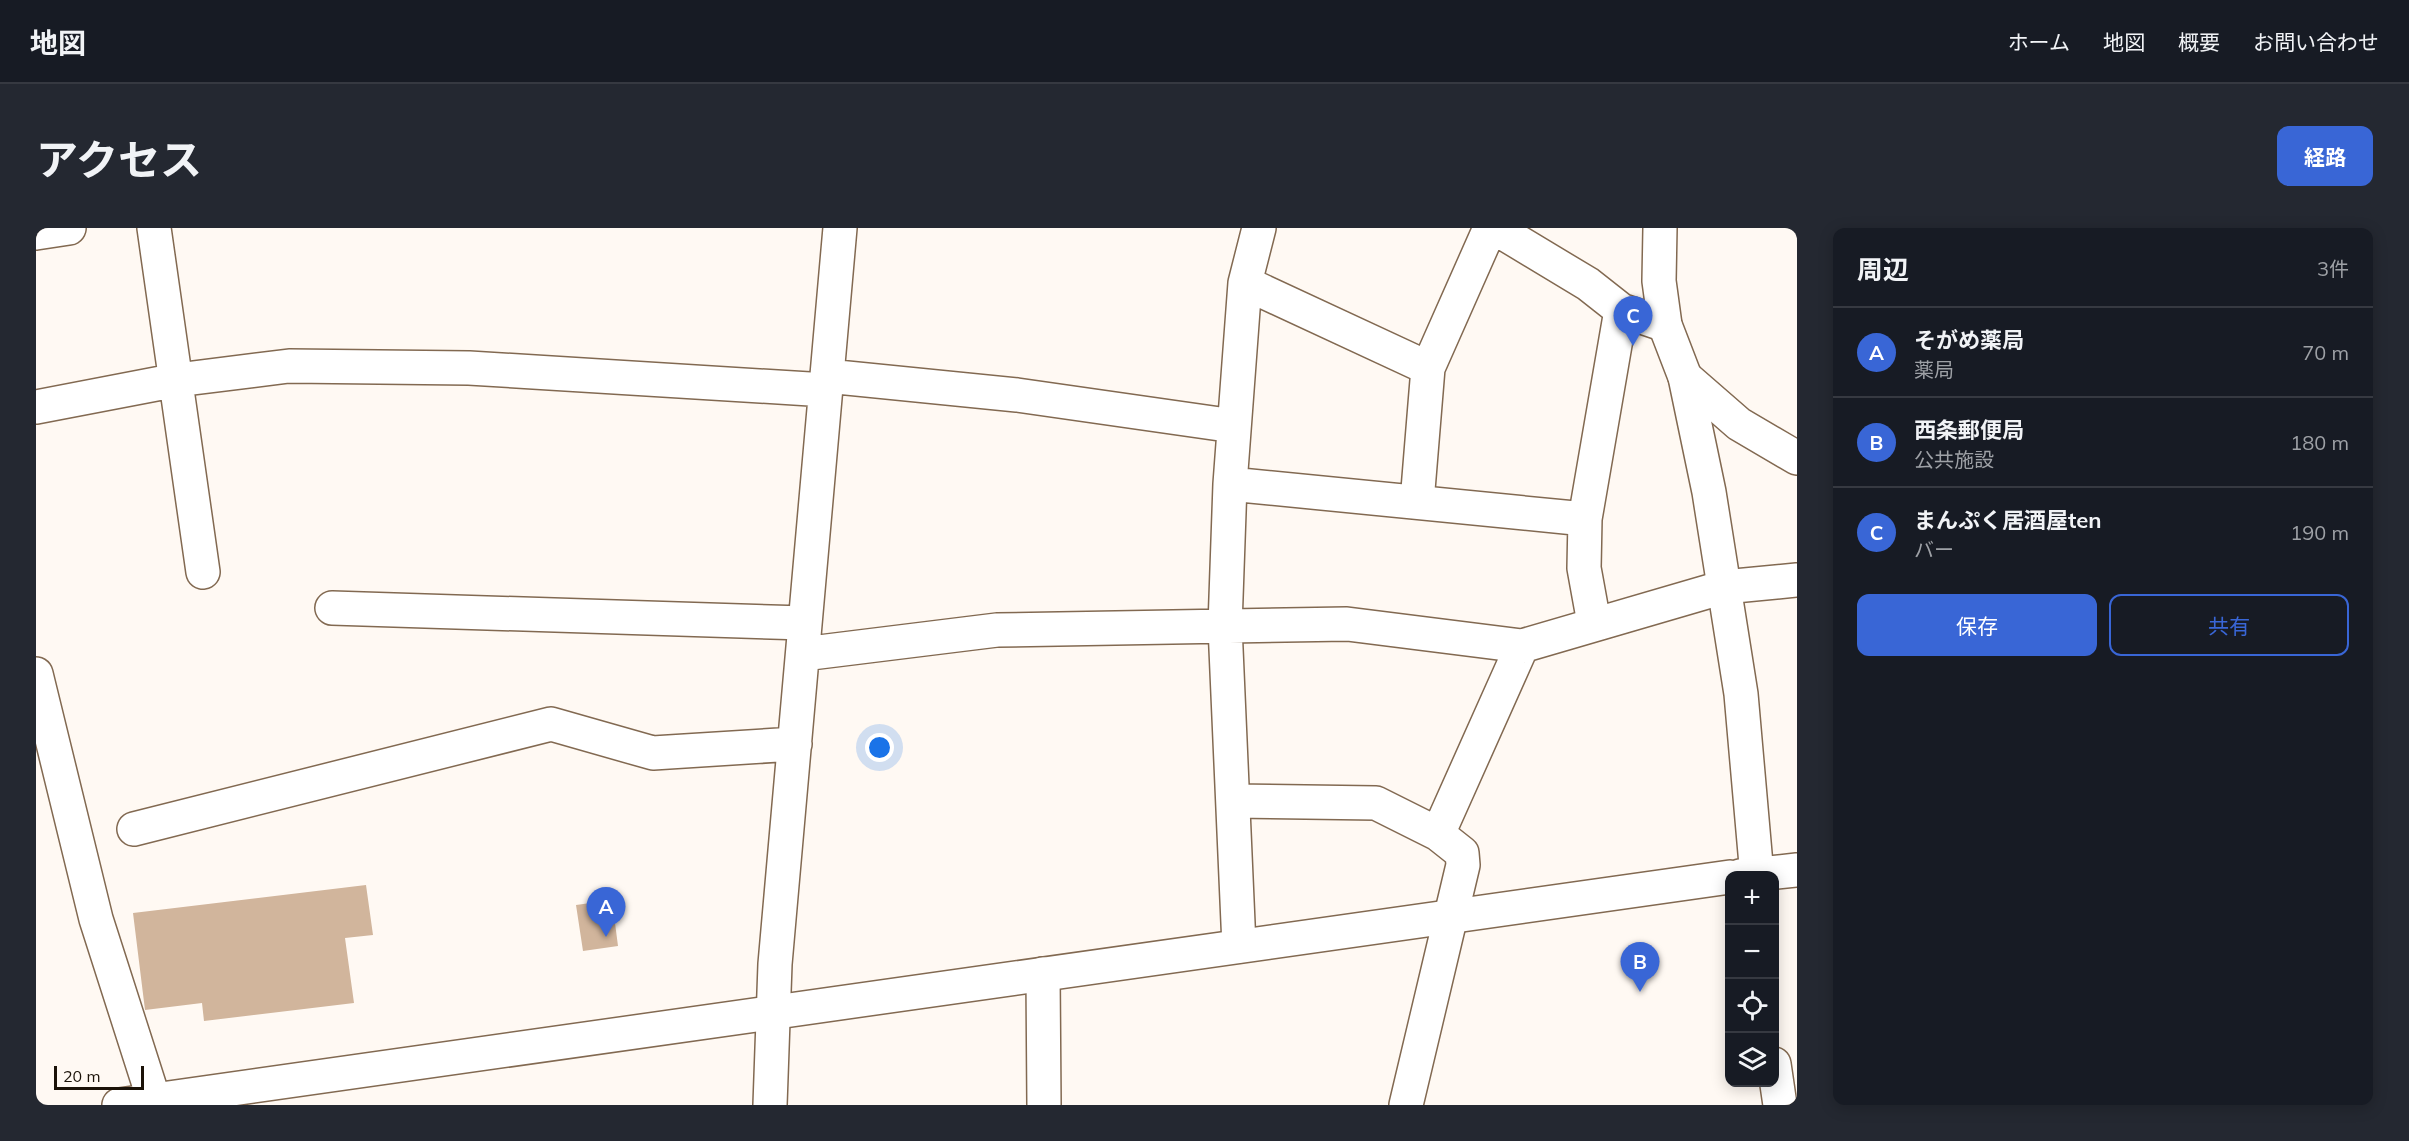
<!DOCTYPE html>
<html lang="ja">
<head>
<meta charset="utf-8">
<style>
	body { margin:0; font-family:Mulish,"Noto Sans JP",sans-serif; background:#242831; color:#f1f3f6 }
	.controls { position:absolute; right:18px; bottom:18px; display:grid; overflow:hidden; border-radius:12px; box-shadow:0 3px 15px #0003 }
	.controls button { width:54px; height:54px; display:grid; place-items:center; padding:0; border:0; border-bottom:2px solid #363941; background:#171b24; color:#f1f3f6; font:30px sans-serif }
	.scale { position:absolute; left:18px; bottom:15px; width:90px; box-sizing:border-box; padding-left:6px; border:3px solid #1b1208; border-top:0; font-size:16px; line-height:21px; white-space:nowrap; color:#1b1208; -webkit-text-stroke:4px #fff9f3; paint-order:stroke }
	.you { position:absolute; left:844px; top:520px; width:21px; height:21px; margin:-15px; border:4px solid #fff; border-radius:50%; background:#1a73e8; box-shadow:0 0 0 9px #1a73e833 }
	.badge { display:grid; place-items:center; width:39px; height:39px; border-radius:50%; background:#3966d6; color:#fff; font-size:20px; font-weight:700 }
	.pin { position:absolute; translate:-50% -50px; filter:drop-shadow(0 2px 3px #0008) }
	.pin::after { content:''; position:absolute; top:32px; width:21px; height:18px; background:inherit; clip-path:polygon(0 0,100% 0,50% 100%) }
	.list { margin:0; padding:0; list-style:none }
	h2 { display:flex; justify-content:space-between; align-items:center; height:78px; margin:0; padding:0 24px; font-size:26px }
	h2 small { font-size:20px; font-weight:400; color:#9ea1a6 }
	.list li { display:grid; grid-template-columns:39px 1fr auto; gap:18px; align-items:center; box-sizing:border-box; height:90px; padding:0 24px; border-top:2px solid #363941 }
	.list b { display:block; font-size:22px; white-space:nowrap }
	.list p { margin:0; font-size:20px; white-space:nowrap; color:#9ea1a6 }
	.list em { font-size:20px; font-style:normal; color:#9ea1a6 }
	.actions { display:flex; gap:12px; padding:18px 24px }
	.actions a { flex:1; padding:14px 0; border:2px solid #3966d6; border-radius:12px; text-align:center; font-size:21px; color:#3966d6 }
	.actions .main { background:#3966d6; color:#fff }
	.icon { flex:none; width:33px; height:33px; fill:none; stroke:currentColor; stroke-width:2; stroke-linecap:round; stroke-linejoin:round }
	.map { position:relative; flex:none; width:1761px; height:877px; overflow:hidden; border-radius:12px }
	header { display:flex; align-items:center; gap:36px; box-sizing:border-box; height:84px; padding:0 30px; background:#171b24; border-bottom:2px solid #363941 }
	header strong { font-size:28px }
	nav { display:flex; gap:33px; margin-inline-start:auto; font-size:21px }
	.intro { display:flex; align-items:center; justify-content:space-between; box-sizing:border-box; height:144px; padding:0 36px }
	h1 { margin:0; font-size:42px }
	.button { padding:15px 27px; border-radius:12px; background:#3966d6; color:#fff; font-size:21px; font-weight:700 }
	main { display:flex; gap:36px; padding:0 36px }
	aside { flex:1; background:#171b24; border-radius:12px; box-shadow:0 3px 15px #0003 }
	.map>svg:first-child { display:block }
	.building { fill:#d1b59c }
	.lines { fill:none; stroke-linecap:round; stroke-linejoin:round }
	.street-casing { stroke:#826951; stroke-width:36 }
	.secondary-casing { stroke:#826951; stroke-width:36 }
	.street { stroke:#fff; stroke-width:33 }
	.secondary { stroke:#fff; stroke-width:33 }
</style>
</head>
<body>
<header>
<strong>地図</strong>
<nav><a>ホーム</a><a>地図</a><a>概要</a><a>お問い合わせ</a></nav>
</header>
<div class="intro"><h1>アクセス</h1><a class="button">経路</a></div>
<main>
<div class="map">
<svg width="1761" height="877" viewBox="0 0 1761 877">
	<rect width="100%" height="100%" fill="#fff9f3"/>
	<path class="building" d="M330,657L337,707L309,710L318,775L168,793L166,775L109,782L97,685Z
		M576,672L582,718L547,723L540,677Z"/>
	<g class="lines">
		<g class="street-casing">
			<path id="street" d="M118,0L167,344
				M1459,0L1552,56L1585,82L1629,97
				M0,5L33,0
				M1209,55L1392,140
				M791,148L981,167L1198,198
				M1649,149L1703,196L1761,230
				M0,179L141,152L253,138L433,140L790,162
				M1194,256L1549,291
				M1381,274L1392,140L1454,0
				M296,380L769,395
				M1558,395L1548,340L1549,291L1585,82
				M767,426L961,402L1311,396L1486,418L1688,359L1761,352
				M0,446L60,691L118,872
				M1197,573L1340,575L1402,606L1426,625L1427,637L1370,877
				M98,601L515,496L617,525L759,516
				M1402,606L1486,418
				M1203,718L1189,398L1194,256L1209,55L1223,0
				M1007,746L1008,877
				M734,877L739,736L804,0"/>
		</g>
		<g class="secondary-casing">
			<path id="secondary" d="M1624,0L1623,53L1629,97L1649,149L1673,264L1705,466L1721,648
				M1704,648L1761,642
				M1738,836L1744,877
				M83,877L1694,649"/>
		</g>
		<use href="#street" class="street"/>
		<use href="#secondary" class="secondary"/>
	</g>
</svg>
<div class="controls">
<button>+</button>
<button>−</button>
<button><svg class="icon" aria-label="locate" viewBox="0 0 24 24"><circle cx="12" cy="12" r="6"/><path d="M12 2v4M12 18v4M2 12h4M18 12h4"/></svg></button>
<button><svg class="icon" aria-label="layers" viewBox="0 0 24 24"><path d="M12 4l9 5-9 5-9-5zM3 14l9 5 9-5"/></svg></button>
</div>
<div class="scale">20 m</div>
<div class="you"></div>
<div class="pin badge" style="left:570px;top:709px">A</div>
<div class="pin badge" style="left:1604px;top:764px">B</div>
<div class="pin badge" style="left:1597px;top:118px">C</div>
</div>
<aside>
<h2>周辺<small>3件</small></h2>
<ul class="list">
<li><span class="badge">A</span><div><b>そがめ薬局</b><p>薬局</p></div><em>70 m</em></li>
<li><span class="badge">B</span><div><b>西条郵便局</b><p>公共施設</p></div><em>180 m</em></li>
<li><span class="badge">C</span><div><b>まんぷく居酒屋ten</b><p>バー</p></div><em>190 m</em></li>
</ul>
<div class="actions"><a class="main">保存</a><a>共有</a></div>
</aside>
</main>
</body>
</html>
